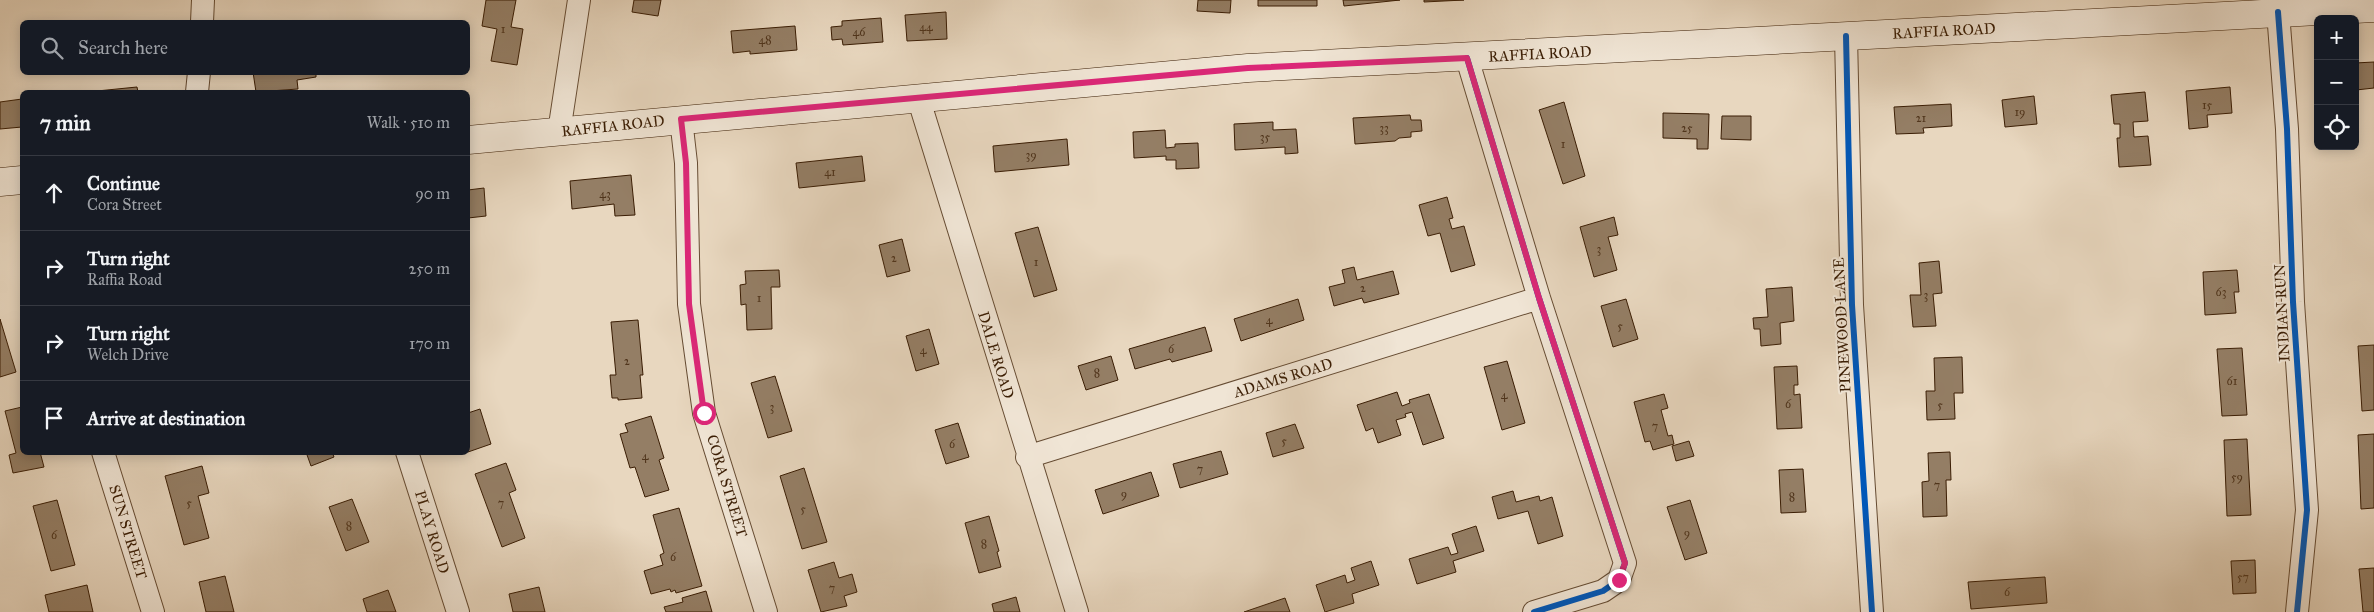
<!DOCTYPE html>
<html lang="en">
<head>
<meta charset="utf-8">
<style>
	body { margin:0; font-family:"IM FELL Great Primer",serif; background:#20242c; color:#f1f3f6 }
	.controls { position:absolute; right:15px; top:15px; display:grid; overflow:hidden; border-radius:8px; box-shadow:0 2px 12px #0003 }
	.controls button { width:45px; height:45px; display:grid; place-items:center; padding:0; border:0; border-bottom:1px solid #363941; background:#171b24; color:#f1f3f6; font:25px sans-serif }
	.stop { position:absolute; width:15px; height:15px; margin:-11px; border:4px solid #db2777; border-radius:50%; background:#fff }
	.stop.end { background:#db2777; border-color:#fff; box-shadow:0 1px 5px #0008 }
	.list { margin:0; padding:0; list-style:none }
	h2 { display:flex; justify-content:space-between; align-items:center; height:65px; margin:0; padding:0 20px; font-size:21px }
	h2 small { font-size:16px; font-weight:400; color:#9ea1a6 }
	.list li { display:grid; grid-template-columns:32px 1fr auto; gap:15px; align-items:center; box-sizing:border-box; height:75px; padding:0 20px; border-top:1px solid #363941 }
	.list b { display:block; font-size:19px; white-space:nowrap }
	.list p { margin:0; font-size:16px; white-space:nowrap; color:#9ea1a6 }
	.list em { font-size:16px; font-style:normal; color:#9ea1a6 }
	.icon { flex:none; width:28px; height:28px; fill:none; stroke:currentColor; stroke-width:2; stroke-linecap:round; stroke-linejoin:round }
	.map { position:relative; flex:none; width:2374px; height:612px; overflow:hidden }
	.search { position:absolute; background:#171b24; box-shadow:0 2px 12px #0003; left:20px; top:20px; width:450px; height:55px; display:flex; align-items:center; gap:12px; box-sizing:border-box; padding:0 18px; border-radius:8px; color:#9ea1a6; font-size:19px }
	.panel { position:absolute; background:#171b24; box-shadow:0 2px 12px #0003; left:20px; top:90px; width:450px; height:365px; border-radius:8px }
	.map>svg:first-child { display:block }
	.building { fill:#947e65; stroke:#3a1d04 }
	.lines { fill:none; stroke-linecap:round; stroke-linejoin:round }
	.street-casing { stroke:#664c33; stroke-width:24 }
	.secondary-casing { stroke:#3a1d04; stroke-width:29 }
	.street { stroke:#f0e5d5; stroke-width:22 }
	.secondary { stroke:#f0e5d5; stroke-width:28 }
	.cycleway-casing { stroke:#f0e5d5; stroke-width:9 }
	.cycleway { stroke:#0057b8; stroke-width:6 }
	.route { stroke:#db2777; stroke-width:6 }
	.labels { text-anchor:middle; stroke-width:4; stroke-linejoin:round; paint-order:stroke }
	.number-label { font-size:12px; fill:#50351c }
	.street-label { font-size:15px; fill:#3a1d04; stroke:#f0e5d5 }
</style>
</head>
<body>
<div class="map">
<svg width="2374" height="612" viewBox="0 0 2374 612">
	<rect width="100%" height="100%" fill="#e8d7bf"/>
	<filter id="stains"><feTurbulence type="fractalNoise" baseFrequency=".004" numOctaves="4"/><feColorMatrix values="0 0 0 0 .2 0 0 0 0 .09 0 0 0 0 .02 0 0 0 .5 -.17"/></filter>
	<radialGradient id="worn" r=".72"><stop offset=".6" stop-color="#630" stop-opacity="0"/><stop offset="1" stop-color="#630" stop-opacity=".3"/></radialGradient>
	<path class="building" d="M486,0H516L511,27L523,29L517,65L491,61L497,29L482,26Z
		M634,0H661L658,16L632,12Z
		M1198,0H1231L1230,13L1197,11Z
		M1258,0H1317V6H1258Z
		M1343,0H1400L1344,6Z
		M1424,0H1464L1424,2Z
		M946,12L947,39L907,41L905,15Z
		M881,18L883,42L843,45L842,39L832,40L831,27L842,26V21Z
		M795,26L797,50L750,54V51L733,53L731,31Z
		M2374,62V88L2356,90L2355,63Z
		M253,72H316V77L297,80L298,89L256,92Z
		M137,87L138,92H87Z
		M2230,87L2232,113L2207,115L2208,127L2189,129L2186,91Z
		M2145,92L2148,121L2133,122L2134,137L2148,136L2151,165L2119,167L2117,138H2120V124H2114L2111,95Z
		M2034,96L2037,124L2005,127L2002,100Z
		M22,99V127L0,129V102Z
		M1564,102L1585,176L1563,184L1539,110Z
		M1951,104L1952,126L1923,128L1924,133L1896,134L1894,107Z
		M1663,113L1709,114L1708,149H1697V139L1663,138Z
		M1410,115L1411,120H1421L1422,131L1411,132V137L1399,138L1395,141L1355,144L1353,118Z
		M1722,116H1751V140L1721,139Z
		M1273,122V130L1296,129L1298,153L1285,154V147L1235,150L1234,124Z
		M1165,130L1166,148L1175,147V144L1198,143L1199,168L1176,169V160H1166V156L1134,158L1133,132Z
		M1067,139L1069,165L995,172L993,146Z
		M862,156L865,181L799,188L796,163Z
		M631,175L635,215L615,216L614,204L572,209L570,181Z
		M484,188L486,216L468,218V190Z
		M1447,197L1453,218L1449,219L1452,229L1464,226L1475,265L1451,272L1440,233L1428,236L1419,205Z
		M1614,217L1618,235L1608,237L1617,270L1594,277L1580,227Z
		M1038,227L1057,290L1034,297L1015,233Z
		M902,239L910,271L887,277L879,245Z
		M1939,261L1942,293L1933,294L1936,326L1913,327L1910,295H1921L1919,263Z
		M1354,267L1357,280L1393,271L1399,294L1364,303L1362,298L1334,306L1329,287L1345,283L1342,270Z
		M779,270L780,287H771L772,329L747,330L746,304L741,305L740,285L746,284L745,271Z
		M2237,270L2239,292H2234L2236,313L2205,315L2203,272Z
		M1792,287L1794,321L1780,323L1781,344L1761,346L1760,329H1754L1753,318L1768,317L1766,289Z
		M1298,299L1304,320L1241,341L1234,319Z
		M1626,299L1638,339L1613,347L1601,306Z
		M0,319L16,372L0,377Z
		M638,320L643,375H640L642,398L618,400V398H612L610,375H616L611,322Z
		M1205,327L1212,351L1172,362L1170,359L1135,369L1129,349Z
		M929,329L939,364L916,371L906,336Z
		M2374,345V410L2362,411L2358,346Z
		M2242,348L2247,415L2222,416L2217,349Z
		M1111,356L1118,380L1086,390L1078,366Z
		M1962,357L1963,393H1954L1955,419L1927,420L1926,391H1935L1934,358Z
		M1507,361L1525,423L1502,430L1484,367Z
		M1797,366L1798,385H1794V395L1800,394L1802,428L1777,429L1774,367Z
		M775,376L792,431L768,438L751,383Z
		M1397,392L1402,406L1410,403L1409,400L1429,394L1444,438L1423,445L1412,412L1405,414L1406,417L1396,420L1401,435L1378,443L1373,428L1366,431L1357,405Z
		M1664,394L1668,408L1661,410L1668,436L1672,435L1674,444L1653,450L1650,441L1645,442L1634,402Z
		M22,407V452H40L44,467L13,473L9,455L16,453L5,411Z
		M480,409L491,444L468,452V413Z
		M651,416L664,458L659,460L669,490L645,497L635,467L630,468L620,434L628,432L625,424Z
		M958,423L969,457L946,464L935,430Z
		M1295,424L1304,448L1273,457L1266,433Z
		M2374,434V508L2361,509L2358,435Z
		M2247,439L2251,515L2227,516L2224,440Z
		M1689,441L1694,456L1676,461L1672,446Z
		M1221,451L1228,474L1180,488L1173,464Z
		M306,452H332L334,457L311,466Z
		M1950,452L1951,480H1946L1947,516L1923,517L1922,482L1929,481L1928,453Z
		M506,463L516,490L509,493L525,538L502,547L475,474Z
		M202,466L209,493L198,496L209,538L184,545L165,476Z
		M804,468L827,542L802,549L780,476Z
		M1803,469L1806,512L1781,513L1779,470Z
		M1151,472L1159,496L1103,514L1095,490Z
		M1513,491L1516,502L1539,496L1540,501L1552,497L1563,536L1538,544L1528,511L1498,519L1492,497Z
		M352,499L369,542L346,551L329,507Z
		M57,500L75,565L51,571L33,506Z
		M1690,500L1707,553L1685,560L1667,507Z
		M679,508L702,586L676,593L675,590L671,592L670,589L651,594L644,571L663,565L660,555L664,553L653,515Z
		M989,516L999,551L997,552L1001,567L979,573L965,523Z
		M1476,526L1484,551L1453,561L1456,572L1417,584L1409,559L1448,547L1451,555L1458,553L1452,534Z
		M2255,560L2256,593L2233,594L2231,561Z
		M1371,561L1379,585L1352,594L1354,603L1325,612L1316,585L1345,575L1347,583L1355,580L1351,568Z
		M834,562L839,578L852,574L857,592L844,596L847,606L821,612L808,570Z
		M2374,568V612H2363L2359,569Z
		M225,576L234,612H206L199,582Z
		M2045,577L2047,603L1971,609L1968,582Z
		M87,585L93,612H49L45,595Z
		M539,587L545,612H513L509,594Z
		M388,590L396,612H367L363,599Z
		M706,591L712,612H666L664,607L683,602L682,598Z
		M1016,597L1020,612H994L992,604Z
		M1285,598L1290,612H1244Z"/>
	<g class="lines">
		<g class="street-casing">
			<path id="street" d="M2278,12L2287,129L2293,302L2307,510L2297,612
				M202,22L203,0
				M1846,36L1852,305L1872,612
				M1467,58L1539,298L1625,563L1619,580L1603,591L1534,612
				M197,92L199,72
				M918,97L1077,612
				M681,119L686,163L689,304L704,413L766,612
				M559,132L579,0
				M103,452L153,612
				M407,452L458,612
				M1027,457L1539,298"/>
		</g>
		<g class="secondary-casing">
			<path id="secondary" d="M468,140L1248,68L2374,8
				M0,182L22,180"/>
		</g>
		<use href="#street" class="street"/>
		<use href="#secondary" class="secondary"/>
		<g class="cycleway-casing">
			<path id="cycleway" d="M2278,12L2287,129L2293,302L2307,510L2297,612
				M1846,36L1852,305L1872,612
				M1467,58L1539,298L1625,563L1619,580L1603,591L1534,612"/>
		</g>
		<use href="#cycleway" class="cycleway"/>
	</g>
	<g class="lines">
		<path class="route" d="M704,413L689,304L686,163L681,119L1248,68L1467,58L1539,298L1625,563L1619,580"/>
	</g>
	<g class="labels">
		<g class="number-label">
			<text x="926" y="31">44</text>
			<text x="503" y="33">1</text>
			<text x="859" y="36">46</text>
			<text x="765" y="44">48</text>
			<text x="2207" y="109">15</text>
			<text x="2020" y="116">19</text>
			<text x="1921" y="122">21</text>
			<text x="1384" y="132">33</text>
			<text x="1687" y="132">25</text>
			<text x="1265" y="141">35</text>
			<text x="1563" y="148">1</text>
			<text x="1031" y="159">39</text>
			<text x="830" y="176">41</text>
			<text x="605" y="198">43</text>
			<text x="1599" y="253">3</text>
			<text x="894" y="262">2</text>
			<text x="1036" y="266">1</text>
			<text x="1363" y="292">2</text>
			<text x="2221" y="296">63</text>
			<text x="1926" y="299">3</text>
			<text x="759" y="302">1</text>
			<text x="1269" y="324">4</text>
			<text x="1620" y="330">5</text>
			<text x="1171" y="353">6</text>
			<text x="923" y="354">4</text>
			<text x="627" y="365">2</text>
			<text x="1097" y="377">8</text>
			<text x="2232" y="385">61</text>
			<text x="1504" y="399">4</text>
			<text x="1788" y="408">6</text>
			<text x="1940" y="409">5</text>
			<text x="772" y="411">3</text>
			<text x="1655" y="430">7</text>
			<text x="1284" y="445">5</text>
			<text x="952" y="448">6</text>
			<text x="645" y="460">4</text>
			<text x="1200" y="473">7</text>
			<text x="2237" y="481">59</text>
			<text x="1937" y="489">7</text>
			<text x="1124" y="498">9</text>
			<text x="1792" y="501">8</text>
			<text x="189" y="507">5</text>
			<text x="501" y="507">7</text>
			<text x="803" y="513">5</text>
			<text x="349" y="530">8</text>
			<text x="1687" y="537">9</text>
			<text x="54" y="539">6</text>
			<text x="984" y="548">8</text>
			<text x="673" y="561">6</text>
			<text x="2243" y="581">57</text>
			<text x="832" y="592">7</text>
			<text x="2007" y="596">6</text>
		</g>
		<g class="street-label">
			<text transform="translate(1944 31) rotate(-3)" y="5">RAFFIA ROAD</text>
			<text transform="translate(1540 54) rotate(-3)" y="5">RAFFIA ROAD</text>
			<text transform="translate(613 126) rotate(-6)" y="5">RAFFIA ROAD</text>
			<text transform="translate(2282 313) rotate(-93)" y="5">INDIAN RUN</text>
			<text transform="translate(1842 325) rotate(-93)" y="5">PINEWOOD LANE</text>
			<text transform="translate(996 355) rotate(73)" y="5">DALE ROAD</text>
			<text transform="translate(1283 378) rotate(-17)" y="5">ADAMS ROAD</text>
			<text transform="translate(727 486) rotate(73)" y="5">CORA STREET</text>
			<text transform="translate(128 532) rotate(73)" y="5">SUN STREET</text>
			<text transform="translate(432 532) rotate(73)" y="5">PLAY ROAD</text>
		</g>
	</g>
	<rect width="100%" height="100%" filter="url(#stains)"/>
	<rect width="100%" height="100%" fill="url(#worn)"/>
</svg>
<div class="controls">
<button>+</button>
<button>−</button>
<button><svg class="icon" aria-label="locate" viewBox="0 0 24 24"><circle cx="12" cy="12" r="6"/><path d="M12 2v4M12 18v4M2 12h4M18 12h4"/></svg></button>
</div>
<div class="stop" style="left:704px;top:413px"></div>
<div class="stop end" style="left:1619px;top:580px"></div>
<div class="search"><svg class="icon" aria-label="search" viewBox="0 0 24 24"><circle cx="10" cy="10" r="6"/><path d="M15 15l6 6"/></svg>Search here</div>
<section class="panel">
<h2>7 min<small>Walk · 510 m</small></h2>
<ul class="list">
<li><svg class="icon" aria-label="ahead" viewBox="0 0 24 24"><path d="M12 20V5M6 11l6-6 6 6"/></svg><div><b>Continue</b><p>Cora Street</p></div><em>90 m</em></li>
<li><svg class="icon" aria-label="right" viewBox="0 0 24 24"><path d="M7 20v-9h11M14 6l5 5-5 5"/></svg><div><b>Turn right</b><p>Raffia Road</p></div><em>250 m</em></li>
<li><svg class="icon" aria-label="right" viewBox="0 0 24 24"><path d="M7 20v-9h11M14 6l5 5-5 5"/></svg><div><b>Turn right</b><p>Welch Drive</p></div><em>170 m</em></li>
<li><svg class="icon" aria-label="arrive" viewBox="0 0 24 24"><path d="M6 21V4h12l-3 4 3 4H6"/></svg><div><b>Arrive at destination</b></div></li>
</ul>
</section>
</div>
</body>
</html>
